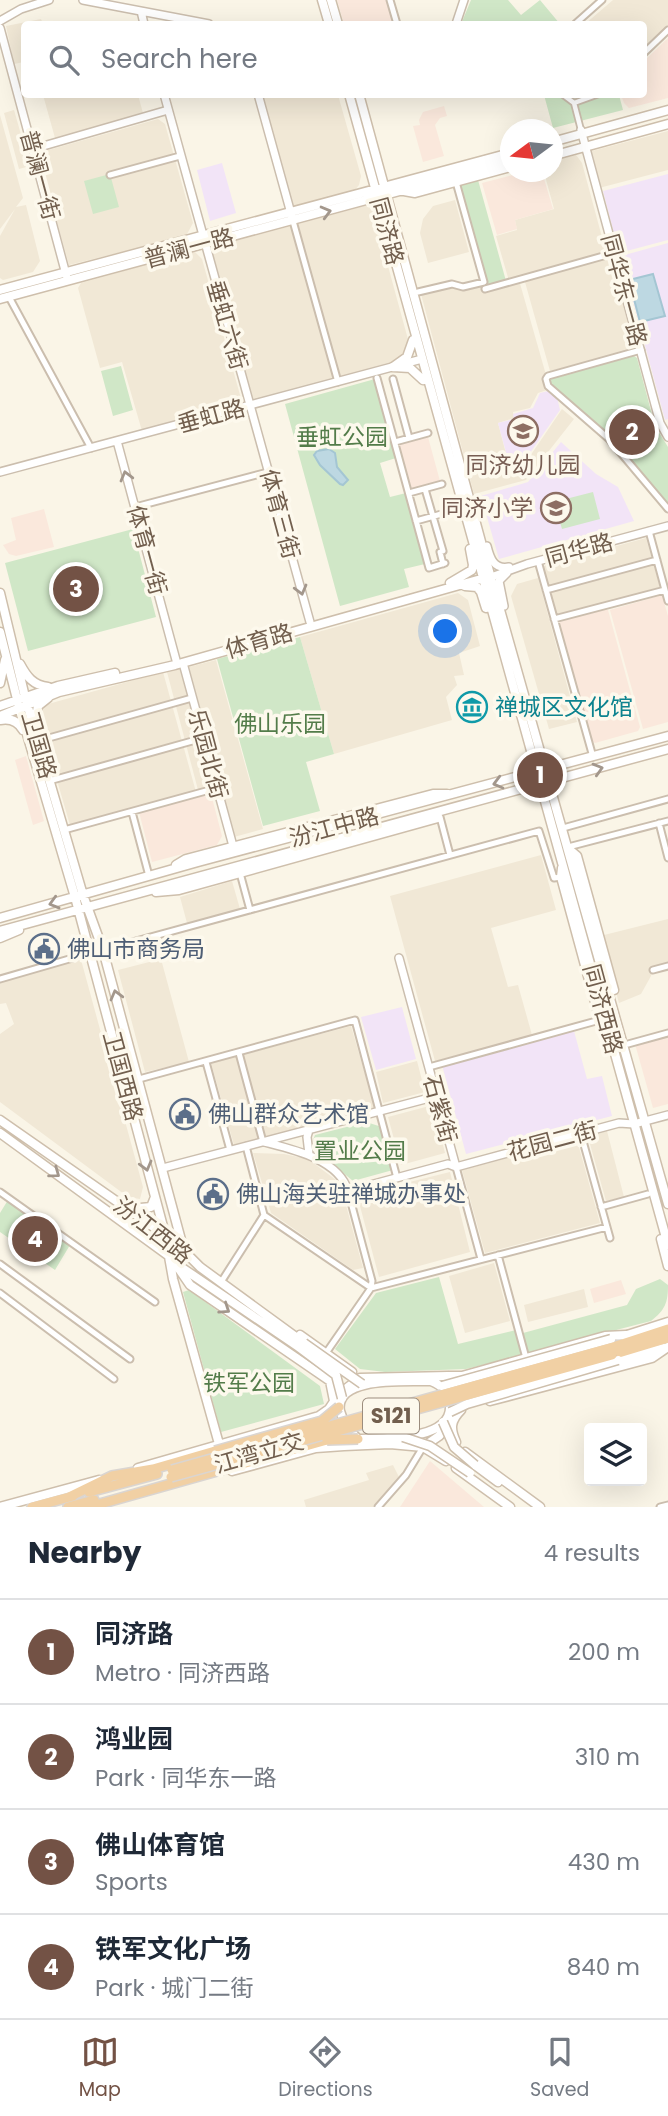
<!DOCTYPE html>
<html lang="en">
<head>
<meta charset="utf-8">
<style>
	body { margin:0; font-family:Poppins,"Noto Sans SC",sans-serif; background:#f6f6f7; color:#1f2937 }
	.controls { position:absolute; right:21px; bottom:21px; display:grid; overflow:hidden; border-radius:7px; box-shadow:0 7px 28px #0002 }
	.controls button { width:63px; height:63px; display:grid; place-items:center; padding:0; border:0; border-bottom:2px solid #e0e1e3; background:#fff; color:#1f2937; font:35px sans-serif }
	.compass { position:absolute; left:500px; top:119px; width:63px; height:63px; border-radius:50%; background:#fff; box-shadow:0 7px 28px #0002; rotate:255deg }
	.you { position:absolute; left:446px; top:632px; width:24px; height:24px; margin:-18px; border:5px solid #fff; border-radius:50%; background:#1a73e8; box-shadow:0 0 0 10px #1a73e833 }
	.badge { display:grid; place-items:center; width:46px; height:46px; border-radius:50%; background:#735245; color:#fff; font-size:23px; font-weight:700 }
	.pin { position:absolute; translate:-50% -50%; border:4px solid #fff; box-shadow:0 2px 7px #0006 }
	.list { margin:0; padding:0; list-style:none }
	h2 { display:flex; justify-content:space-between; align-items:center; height:91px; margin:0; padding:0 28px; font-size:30px }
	h2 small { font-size:23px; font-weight:400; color:#747a83 }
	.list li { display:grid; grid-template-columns:46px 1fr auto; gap:21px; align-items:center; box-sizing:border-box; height:105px; padding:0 28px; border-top:2px solid #e0e1e3 }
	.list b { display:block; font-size:26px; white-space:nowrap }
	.list p { margin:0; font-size:23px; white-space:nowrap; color:#747a83 }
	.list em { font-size:23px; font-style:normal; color:#747a83 }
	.icon { flex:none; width:38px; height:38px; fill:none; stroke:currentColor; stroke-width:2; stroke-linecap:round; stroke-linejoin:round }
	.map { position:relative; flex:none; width:668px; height:1507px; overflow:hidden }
	.search { position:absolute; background:#fff; box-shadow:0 7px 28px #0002; left:21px; right:21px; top:21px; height:77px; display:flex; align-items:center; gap:18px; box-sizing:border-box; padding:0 24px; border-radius:7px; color:#747a83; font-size:26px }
	.sheet { height:511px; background:#fff }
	nav { display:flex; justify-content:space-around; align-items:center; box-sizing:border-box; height:98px; border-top:2px solid #e0e1e3; background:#fff; font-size:19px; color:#747a83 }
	nav a { display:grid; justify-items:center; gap:4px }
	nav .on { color:#735245 }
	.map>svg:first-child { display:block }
	.residential { fill:#f1e8d6 }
	.commercial { fill:#fae8dc }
	.education { fill:#f2e4f7 }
	.green { fill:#d0e7c7 }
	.water { fill:#bdd8e2; stroke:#a4c6d3; stroke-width:2 }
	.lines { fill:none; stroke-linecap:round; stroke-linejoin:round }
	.pedestrian-casing { stroke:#cbbeae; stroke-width:8 }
	.minor-casing { stroke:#cbbeae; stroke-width:9 }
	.tertiary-casing { stroke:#cbbeae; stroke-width:10 }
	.secondary-casing { stroke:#cebfac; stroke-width:11 }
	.trunk-casing { stroke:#dad5d1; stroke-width:12 }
	.pedestrian { stroke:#fff; stroke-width:4.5 }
	.minor { stroke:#fff; stroke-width:5 }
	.tertiary { stroke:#fff; stroke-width:7 }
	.secondary { stroke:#fff; stroke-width:8 }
	.trunk { stroke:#f1d0a4; stroke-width:9 }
	.secondary-bridge-casing { stroke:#cebfac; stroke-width:11; stroke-linecap:butt }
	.trunk-bridge-casing { stroke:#dad5d1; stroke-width:12; stroke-linecap:butt }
	.secondary-bridge { stroke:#fff; stroke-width:8 }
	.trunk-bridge { stroke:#f1d0a4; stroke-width:9 }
	.oneway { stroke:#a3978c }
	.labels { text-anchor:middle; stroke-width:7; stroke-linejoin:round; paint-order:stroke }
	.shield { fill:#fdf9ed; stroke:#9c8d7e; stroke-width:2 }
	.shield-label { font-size:21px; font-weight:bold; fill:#725f4e }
	.street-label { font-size:23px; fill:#725f4e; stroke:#fdf9ed }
	.park-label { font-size:23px; fill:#537c4a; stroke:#fdf9ed }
	.education-label { font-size:23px; fill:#785e54; stroke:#fdf9ed }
	.culture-label { font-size:23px; fill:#0d838f; stroke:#fdf9ed; text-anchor:start }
	.service-label { font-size:23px; fill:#4e5e75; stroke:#fdf9ed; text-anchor:start }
</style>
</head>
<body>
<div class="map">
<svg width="668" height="1507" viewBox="0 0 668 1507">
	<rect width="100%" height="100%" fill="#faf5e7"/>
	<path class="residential" d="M613,0H668V27L644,49V24H585Z
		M41,19L43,24H24V62L14,64L6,26Z
		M43,95H138L143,113L55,138Z
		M261,95H338L361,176L359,185L354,191L292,208Z
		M14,110L30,166L19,169L4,113Z
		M0,115L23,198L16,207L26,205L40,261L33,272L3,280L0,278V236L15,209L0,229Z
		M158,119L165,124L193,223L186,236L69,265L38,153Z
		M668,131V170L599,188L591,154L592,151Z
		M576,155L582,163L606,252L509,281L496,236L517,230L515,220L554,209L544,172H552L553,161Z
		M455,200L469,252L428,263L420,233L423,219L433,206Z
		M368,205L373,211L409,343L406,355L392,364L252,401L211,251L217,246Z
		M194,251L202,259L242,402L237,406L142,431L122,362L100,368L78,288L81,283Z
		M609,256L612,260L637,347L635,349L550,371L525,282Z
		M519,280L550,389L538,393L530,408L513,412L514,418L498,423L510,469L524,465L562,409L574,419L526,480L474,494L421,294L451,286L483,283L484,288Z
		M646,538L660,587L557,616L543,566Z
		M538,578L577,722L549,729L511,596L517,584Z
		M458,593L468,600L480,646L459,653L464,675L454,676L457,685L446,697L452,720L334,754L300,637Z
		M216,660L263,829L234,837L189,667Z
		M181,668L213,786L198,790L167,672Z
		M163,672L196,792L70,825L38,715L41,706Z
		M541,855L556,910L491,928L508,987L518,985L532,1035L435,1061L390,896Z
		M232,881L240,909L187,923L180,897Z
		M668,919V964L652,969L651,976L641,994L619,1003L600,936Z
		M80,956L143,1187L140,1199L128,1197L0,1102V1034L14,1024L6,1003L0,1004V980Z
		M161,959L189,1062L145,1072L118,970Z
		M351,1026L375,1108L234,1145L211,1063Z
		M417,1061L425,1092L383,1103L376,1072Z
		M433,1105L445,1153L401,1165L388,1117Z
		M607,1131L624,1197L606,1201L588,1137Z
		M577,1140L600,1223L485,1253L462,1170Z
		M253,1153L284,1154L308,1159L340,1183L363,1268L353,1270L271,1213Z
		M450,1172L470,1252L379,1277L357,1195Z
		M494,1263L510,1321L465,1333L449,1276Z
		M584,1289L588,1307L528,1322L524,1305Z
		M393,1465L399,1477L373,1507H306L304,1500L369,1480L366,1473Z"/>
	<path class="commercial" d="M337,0H388L394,24H344Z
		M668,38V98L629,108L624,103L621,95L644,94V61Z
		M444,106L447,116L440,118L435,125L444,156L423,162L413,126L420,125L419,120L423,112Z
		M524,172H542L553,209L515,220L517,229L497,235L482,183Z
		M428,437L440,481L411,489L399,445Z
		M44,509L54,547L16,556L9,554L3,545L16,540L11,518Z
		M662,595L668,616V722L643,729L610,610Z
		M604,610H608L640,727L638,731L595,743L592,741L559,623L560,621Z
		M26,756L44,821L33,825L15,760Z
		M211,794L222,836L217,845L152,862L139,812Z
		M668,1035V1104L653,1108L635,1044Z
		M621,1280L626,1294L594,1303L590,1289Z
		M430,1461L484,1507H400Z"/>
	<path class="education" d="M222,163L236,213L210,221L197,170Z
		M668,174V240L619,253L603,191Z
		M668,243V419L665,420L621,256Z
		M548,391L557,397L560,410L523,463L510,467L498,423L514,419L513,414L533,408L540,393Z
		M561,442L596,474L618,487L634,521L499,559L481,496L528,482Z
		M402,1007L416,1059L376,1070L361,1017Z
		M574,1031L587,1079L602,1076L612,1116L466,1154L442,1065Z"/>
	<path class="green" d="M471,0H508L521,15L540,0L560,24H461Z
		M544,95H619L623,110L553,128Z
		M110,174L119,207L93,214L84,181Z
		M478,180L506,281L487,286L459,185Z
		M634,356L637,358L655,426L668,447V504L611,437L550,385L549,381L550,379Z
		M121,366L133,410L113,416L101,371Z
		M375,379L396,458L380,463L390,497L406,493L425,564L404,569L409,587L340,606L285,404Z
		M593,492L600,519L562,529L554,502Z
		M133,529L156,617L28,651L5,563Z
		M300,637L334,754L306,762L320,811L263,826L217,659Z
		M366,1122L382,1127L393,1170L353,1181L317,1151L313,1140L315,1135Z
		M8,1200L70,1245L55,1270L0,1232V1213Z
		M439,1277L458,1344L516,1330L522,1355L466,1369L385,1372L360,1369L335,1349L376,1293Z
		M660,1279L668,1285C668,1303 665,1310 651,1321L527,1353L523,1333L627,1305L636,1289Z
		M189,1290L320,1386L324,1404L221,1432L183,1292Z"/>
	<path class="water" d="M653,274L665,316L640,322L629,280Z
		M329,449L335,453L337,467L348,480L343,485L340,484L320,465L314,455L317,451Z"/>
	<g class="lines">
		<g class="pedestrian-casing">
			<path id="pedestrian" d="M562,94L574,103L581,130
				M574,103L599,94"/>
		</g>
		<g class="minor-casing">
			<path id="minor" d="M390,0L397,24
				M575,24L602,0
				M644,53L668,30
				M110,175L180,156
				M293,221L338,382
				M485,289L614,253
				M418,292L452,284L463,287L484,282L456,182
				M9,297L91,448
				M641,350L548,376L546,379L548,386L609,439L668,509
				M377,378L429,568L445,563
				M393,379L409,438
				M395,442L428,433
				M425,489L443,551L440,552L443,564
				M409,493L442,484
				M135,507L268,472
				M416,521L445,513
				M649,531L668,601
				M538,561L593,757
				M546,590L657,560
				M554,619L665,590
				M38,741L192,698
				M49,781L203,738
				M132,812L149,876
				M440,817L450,855
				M659,823L668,858
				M563,828L668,799
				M64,830L217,788
				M568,847L668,821
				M240,873L250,910
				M103,950L539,831L554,878L561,877
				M653,970L668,966
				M0,979L90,953
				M628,1044L668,1033
				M239,1053L263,1142
				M206,1062L230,1150
				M429,1067L600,1020
				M139,1079L355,1020L397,1178
				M581,1134L610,1238
				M246,1146L264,1215L371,1288
				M456,1167L481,1259
				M348,1191L372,1281L371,1288
				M0,1192L155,1302
				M601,1207L648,1194
				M498,1255L526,1358
				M0,1264L130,1359
				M223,1279L264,1215
				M0,1293L114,1379
				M326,1353L371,1288L607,1227
				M378,1507L406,1475L423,1447
				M660,1507L668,1505"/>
		</g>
		<g class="tertiary-casing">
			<path id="tertiary" d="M83,0L209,24
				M141,11L144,24
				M0,21L21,9L49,0
				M456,24L464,0
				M0,28L67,278
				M164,94L310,622
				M258,94L292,217
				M581,130L660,423L668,437
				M33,149L168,110
				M117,441L176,660
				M0,472L422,359
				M487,546C490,558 494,570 509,567
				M491,577L527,564L668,526
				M504,606L499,581L507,573
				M183,663L233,846
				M399,958L456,1167
				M264,1142C291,1149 339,1159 348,1191L448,1164L456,1167
				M309,1154L307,1137L309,1130
				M456,1167L619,1123L634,1124L668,1115
				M163,1168L437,1096"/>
		</g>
		<g class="secondary-casing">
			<path id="secondary" d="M322,0L329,24
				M331,0L338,24
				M349,94L668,1245
				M359,94L489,571L668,1204
				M552,142L668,110
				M552,156L668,124
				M404,191L415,193L510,167
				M0,290L510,153
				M0,299L510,161
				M393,367L407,357L413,340
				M393,367L410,368L423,380
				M450,583L472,570L473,565L470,549
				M465,586L477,587L481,592L486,608
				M0,593L25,697L83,895L103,950L184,1251
				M0,632L19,707L75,897L165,1234L173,1279L219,1444
				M20,664C27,677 33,685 48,687
				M0,683L5,660
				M0,706L58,686L115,673
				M0,716L59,692L175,665L488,577
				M0,720C10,718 18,721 23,730
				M35,722L38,706L48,698
				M570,850L577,856L614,990
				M176,865L186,859L433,794H447
				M562,868L561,877L601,1024
				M156,892L179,890L438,818
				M0,918L198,862L668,736
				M0,931L668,749
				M0,938L19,930
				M0,1120L175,1242L200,1267L304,1343
				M0,1133L169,1256L175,1263L300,1348
				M130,1209L151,1207L155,1197
				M661,1239L668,1266
				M179,1269L190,1285L330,1381L334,1401
				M300,1335L352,1372
				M624,1336L668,1322
				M618,1360L663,1348
				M449,1376H462L605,1336L626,1335
				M431,1381C443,1386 449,1392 450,1406C452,1441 382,1438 358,1439C350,1432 343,1422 340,1411C333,1375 410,1382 431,1381Z
				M490,1401L652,1358L668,1347
				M330,1419L329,1409L339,1394L360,1378L448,1376L455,1379L456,1387
				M456,1442C450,1429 450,1421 461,1410L459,1404
				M423,1447L439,1436L450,1424
				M465,1452L540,1507
				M475,1465L498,1482
				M138,1468L319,1416L329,1409
				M456,1468L510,1507
				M232,1471L316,1448L344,1446L390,1444L423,1447L446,1461
				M0,1507L99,1480"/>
		</g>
		<g class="trunk-casing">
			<path id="trunk" d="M613,1347L668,1329
				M612,1355L668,1338
				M89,1492L157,1474
				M69,1497L112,1476L153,1469L215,1451
				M32,1507L73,1496
				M68,1507L94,1500
				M89,1507L327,1440"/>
		</g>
		<use href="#pedestrian" class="pedestrian"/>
		<use href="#minor" class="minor"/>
		<use href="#tertiary" class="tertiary"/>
		<use href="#secondary" class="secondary"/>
		<use href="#trunk" class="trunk"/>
		<g class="secondary-bridge-casing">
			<path id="secondary-bridge" d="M304,1343L362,1384
				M300,1348L336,1375L342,1398
				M442,1386L611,1339
				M450,1412L467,1404L618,1360
				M443,1422L454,1447L475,1465
				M403,1437L430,1446L470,1473"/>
		</g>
		<g class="trunk-bridge-casing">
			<path id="trunk-bridge" d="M327,1440L358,1439
				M215,1451L322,1421L339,1407
				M172,1470L613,1347
				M171,1477L612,1355"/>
		</g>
		<use href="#secondary-bridge" class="secondary-bridge"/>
		<use href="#trunk-bridge" class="trunk-bridge"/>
	</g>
	<defs><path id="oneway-chevron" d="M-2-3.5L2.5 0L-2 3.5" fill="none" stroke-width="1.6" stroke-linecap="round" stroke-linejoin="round" transform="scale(1.75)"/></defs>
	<g class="oneway">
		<use href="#oneway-chevron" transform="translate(326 212) rotate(-15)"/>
		<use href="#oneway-chevron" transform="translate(126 476) rotate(-105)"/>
		<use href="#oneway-chevron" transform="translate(301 590) rotate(75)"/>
		<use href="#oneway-chevron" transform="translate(598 769) rotate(-16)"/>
		<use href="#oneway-chevron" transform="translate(498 783) rotate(165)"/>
		<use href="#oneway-chevron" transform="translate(54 903) rotate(164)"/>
		<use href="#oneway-chevron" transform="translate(116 995) rotate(-105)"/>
		<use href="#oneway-chevron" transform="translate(146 1166) rotate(75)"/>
		<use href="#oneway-chevron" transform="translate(55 1173) rotate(36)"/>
		<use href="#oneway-chevron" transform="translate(225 1309) rotate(34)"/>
	</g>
	<defs>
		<g id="school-ring" transform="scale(1.575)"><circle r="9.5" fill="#fdf9ed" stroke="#8d6e63" stroke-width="1.5"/><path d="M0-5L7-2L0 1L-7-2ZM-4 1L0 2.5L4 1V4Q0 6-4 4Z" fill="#8d6e63"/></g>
		<g id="museum-ring" transform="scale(1.575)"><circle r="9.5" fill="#fdf9ed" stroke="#0f9aa8" stroke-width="1.5"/><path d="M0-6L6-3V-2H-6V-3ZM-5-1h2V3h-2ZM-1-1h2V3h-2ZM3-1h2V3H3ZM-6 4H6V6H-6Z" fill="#0f9aa8"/></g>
		<g id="civic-ring" transform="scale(1.575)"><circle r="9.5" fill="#fdf9ed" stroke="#5c6f8a" stroke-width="1.5"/><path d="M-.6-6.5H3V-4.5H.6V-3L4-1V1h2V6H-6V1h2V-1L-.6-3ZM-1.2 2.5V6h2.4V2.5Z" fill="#5c6f8a"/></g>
	</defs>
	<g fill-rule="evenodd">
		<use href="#school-ring" x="523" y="431"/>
		<use href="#school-ring" x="556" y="508"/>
		<use href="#museum-ring" x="472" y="707"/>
		<use href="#civic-ring" x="44" y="949"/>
		<use href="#civic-ring" x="185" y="1114"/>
		<use href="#civic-ring" x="213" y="1194"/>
	</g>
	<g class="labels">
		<rect class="shield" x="363" y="1398.5" width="56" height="35" rx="5"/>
		<g class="shield-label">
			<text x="391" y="1423">S121</text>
		</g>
		<g class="street-label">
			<text transform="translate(40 175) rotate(75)" y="8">普澜一街</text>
			<text transform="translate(387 231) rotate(75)" y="8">同济路</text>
			<text transform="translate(189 248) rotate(-15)" y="8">普澜一路</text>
			<text transform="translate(624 290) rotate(75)" y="8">同华东一路</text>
			<text transform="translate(227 325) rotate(74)" y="8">垂虹六街</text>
			<text transform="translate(211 416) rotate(-15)" y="8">垂虹路</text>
			<text transform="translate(280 514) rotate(75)" y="8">体育三街</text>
			<text transform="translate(147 550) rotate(75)" y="8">体育一街</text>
			<text transform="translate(579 550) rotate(-15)" y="8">同华路</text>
			<text transform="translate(259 641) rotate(-16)" y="8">体育路</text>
			<text transform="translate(39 745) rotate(74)" y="8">卫国路</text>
			<text transform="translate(208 754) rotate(75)" y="8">乐园北街</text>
			<text transform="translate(334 827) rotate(-15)" y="8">汾江中路</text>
			<text transform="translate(603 1009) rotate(75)" y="8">同济西路</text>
			<text transform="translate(123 1076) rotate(75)" y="8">卫国西路</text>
			<text transform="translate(440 1109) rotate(75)" y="8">石紫街</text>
			<text transform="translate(552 1141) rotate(-15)" y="8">花园二街</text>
			<text transform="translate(153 1230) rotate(38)" y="8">汾江西路</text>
			<text transform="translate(259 1453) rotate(-16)" y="8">江湾立交</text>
		</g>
		<g class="park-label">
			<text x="342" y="445">垂虹公园</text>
			<text x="280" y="732">佛山乐园</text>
			<text x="360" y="1159">置业公园</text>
			<text x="249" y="1391">铁军公园</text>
		</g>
		<g class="education-label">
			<text x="523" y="473">同济幼儿园</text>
			<text x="533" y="516" text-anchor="end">同济小学</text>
		</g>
		<g class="culture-label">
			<text x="495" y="715">禅城区文化馆</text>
		</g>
		<g class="service-label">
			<text x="67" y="957">佛山市商务局</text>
			<text x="208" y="1122">佛山群众艺术馆</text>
			<text x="236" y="1202">佛山海关驻禅城办事处</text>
		</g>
	</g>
</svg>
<div class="controls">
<button><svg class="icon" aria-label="layers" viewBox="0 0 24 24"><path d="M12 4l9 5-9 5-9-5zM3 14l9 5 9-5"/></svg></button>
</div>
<svg class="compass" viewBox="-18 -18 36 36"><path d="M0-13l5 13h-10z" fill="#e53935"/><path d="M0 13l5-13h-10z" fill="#747a83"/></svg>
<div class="you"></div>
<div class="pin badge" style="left:540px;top:775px">1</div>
<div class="pin badge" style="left:632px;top:432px">2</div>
<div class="pin badge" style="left:76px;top:589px">3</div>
<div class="pin badge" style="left:35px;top:1239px">4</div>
<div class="search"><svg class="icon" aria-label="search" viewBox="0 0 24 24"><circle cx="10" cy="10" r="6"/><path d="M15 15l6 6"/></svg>Search here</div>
</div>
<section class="sheet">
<h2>Nearby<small>4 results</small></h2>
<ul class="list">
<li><span class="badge">1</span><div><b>同济路</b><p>Metro · 同济西路</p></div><em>200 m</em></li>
<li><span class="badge">2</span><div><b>鸿业园</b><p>Park · 同华东一路</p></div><em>310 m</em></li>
<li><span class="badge">3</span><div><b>佛山体育馆</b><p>Sports</p></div><em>430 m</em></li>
<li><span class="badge">4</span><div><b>铁军文化广场</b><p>Park · 城门二街</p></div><em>840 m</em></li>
</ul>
</section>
<nav>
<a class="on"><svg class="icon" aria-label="map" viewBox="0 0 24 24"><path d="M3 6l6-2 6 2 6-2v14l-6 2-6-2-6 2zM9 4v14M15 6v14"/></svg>Map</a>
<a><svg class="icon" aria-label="directions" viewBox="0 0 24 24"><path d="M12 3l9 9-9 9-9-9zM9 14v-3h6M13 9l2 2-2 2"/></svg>Directions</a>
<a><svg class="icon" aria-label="saved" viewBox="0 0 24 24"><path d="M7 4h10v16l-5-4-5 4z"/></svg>Saved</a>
</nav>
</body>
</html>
